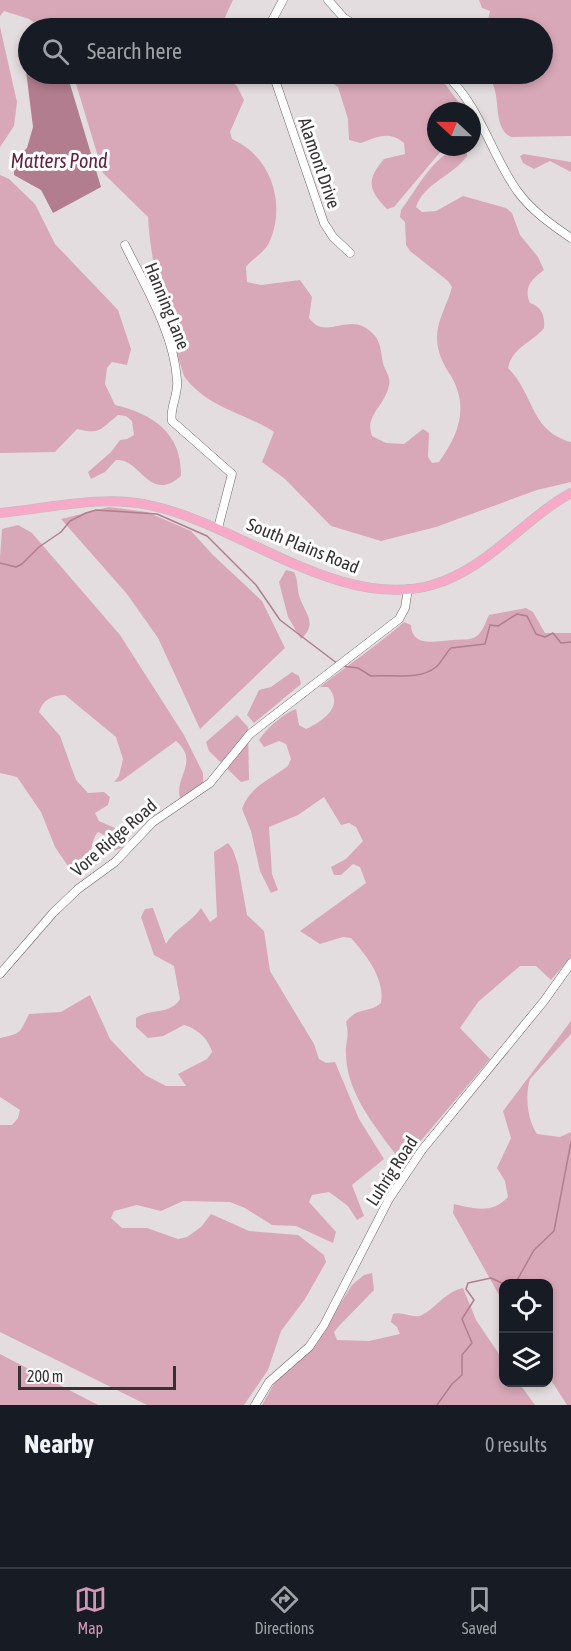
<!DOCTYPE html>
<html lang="en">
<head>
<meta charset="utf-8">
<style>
	body { margin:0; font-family:"Asap Condensed",sans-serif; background:#20242c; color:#f1f3f6 }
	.controls { position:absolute; right:18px; bottom:18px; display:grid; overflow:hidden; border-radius:12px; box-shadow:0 3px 9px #0003 }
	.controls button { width:54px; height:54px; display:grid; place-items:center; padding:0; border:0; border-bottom:2px solid #363941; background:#171b24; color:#f1f3f6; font:30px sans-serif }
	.compass { position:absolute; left:427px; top:102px; width:54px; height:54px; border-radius:50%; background:#171b24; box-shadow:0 3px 9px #0003; rotate:292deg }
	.scale { position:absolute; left:18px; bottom:15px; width:158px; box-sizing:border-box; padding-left:6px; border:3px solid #353233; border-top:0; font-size:16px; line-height:21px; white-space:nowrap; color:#353233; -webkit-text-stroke:4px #fff; paint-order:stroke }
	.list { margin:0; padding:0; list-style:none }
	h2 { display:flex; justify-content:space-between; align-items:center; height:78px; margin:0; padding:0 24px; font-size:26px }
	h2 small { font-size:20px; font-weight:400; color:#9ea1a6 }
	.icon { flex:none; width:33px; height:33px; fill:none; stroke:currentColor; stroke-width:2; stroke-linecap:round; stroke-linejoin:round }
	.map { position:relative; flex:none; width:571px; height:1405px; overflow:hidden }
	.search { position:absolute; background:#171b24; box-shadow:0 3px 9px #0003; left:18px; right:18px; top:18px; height:66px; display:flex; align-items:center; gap:15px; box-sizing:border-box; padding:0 21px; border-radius:33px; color:#9ea1a6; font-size:22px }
	.sheet { height:162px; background:#171b24 }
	nav { display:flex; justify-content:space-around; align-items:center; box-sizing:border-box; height:84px; border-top:2px solid #363941; background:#171b24; font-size:16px; color:#9ea1a6 }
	nav a { display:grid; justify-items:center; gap:3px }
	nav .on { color:#d396b6 }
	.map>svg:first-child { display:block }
	.green { fill:#d8a8b8 }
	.water { fill:#b17d8f }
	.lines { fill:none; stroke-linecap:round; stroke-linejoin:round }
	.stream { stroke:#b17d8f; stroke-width:1.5 }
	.minor-casing { stroke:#6e686a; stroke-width:9 }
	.major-casing { stroke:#bebdbe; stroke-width:10 }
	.minor { stroke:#fff; stroke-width:8 }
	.major { stroke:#f6aac8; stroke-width:9 }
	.labels { text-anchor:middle; stroke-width:6; stroke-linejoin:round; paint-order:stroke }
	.street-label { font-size:18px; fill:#353233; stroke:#fff }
	.water-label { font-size:20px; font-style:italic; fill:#65233f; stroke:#fff }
</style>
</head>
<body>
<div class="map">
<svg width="571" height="1405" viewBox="0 0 571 1405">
	<rect width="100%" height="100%" fill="#e4dddf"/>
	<path class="green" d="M0,0H233L220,28H42L29,19L4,11L0,16Z
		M479,0H571V136L511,137C488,125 507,82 481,74H542V28H486L490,11L482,8Z
		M0,27L17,102L14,126L0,147Z
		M73,74H222L237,86L244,100L230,132L232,139C271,156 287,204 269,243C264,253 253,258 246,267L247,282L261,285L300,280L312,297L309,318C327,343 351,307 375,336C381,343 381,354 383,363C385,371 391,377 389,385C386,405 364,415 372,436L386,443L404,444L423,429L429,433L428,457L432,463L439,462C459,434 469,407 451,376C443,364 437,352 437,337C437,320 448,303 452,287L448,281L410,251L406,245L405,222L400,217L401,210C418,188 437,147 467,147V156C453,176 424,183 416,207L422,212L436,211L463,196L506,208L512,213L520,235L538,257L544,270C532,279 523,287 530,303C542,307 545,316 544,328C532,343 513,346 508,368C535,395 530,431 571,442V482L537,490L436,527L381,541L331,526L285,479L262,462L274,432C243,412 207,408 184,376C168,323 151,272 148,217L103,173Z
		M320,74C334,73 393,70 402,74C414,79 418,86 431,76L445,84L465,111H436V147H443L442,150L394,207L387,209C367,189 367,179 384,159L405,154L404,143C390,130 376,137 361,143L349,140L348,119L338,87Z
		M524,154L571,162V172L550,161L534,169L523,163L520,156Z
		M0,175L9,179L35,204L55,244L118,310L131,349L127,365L112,362L107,368L105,384L115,405C153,414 182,433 181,476C149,504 141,458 116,460L105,472L91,479L88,472L111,452L120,440L127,439L134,435L132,421L126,416L118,415C100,429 101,435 77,429L55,452L0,453Z
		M109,507L147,512L191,531L213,555L262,601L285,648L200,729L158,638L127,594L61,519Z
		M18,525L32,533L120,635L184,735L203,773V784L180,798C174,777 200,762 176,741L121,781L114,782L119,776L123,759L116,737L65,695C52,695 43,700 39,712L60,736L76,780L88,793L104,792L110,797L108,805L95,813L99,821L115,828L125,840L122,848L115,850L106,836L98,832C89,842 93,860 81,876L74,875L55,847L41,812L17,777L0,773V557L2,529Z
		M286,570L294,572C298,580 297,587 299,595C304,613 319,623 301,639L288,617L279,582Z
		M526,608L533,612L545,633H571V957L551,980L536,966H520L478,1002L460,1028L490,1059L402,1163C379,1131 347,1096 346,1055C345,1041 350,1039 346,1022C358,1006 368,1014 381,1003C385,979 367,956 351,938L343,937L320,944L300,931L366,883L360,867L353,864L341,875H334L331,867L346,859L363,841L356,827L349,823L341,825L324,797L298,815L269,827L272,874L278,890L271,893L260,871L251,831L242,809C251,785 270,780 288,766L291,759L286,744L279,741L264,747L259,740C266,729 284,713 296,709L299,725L306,729C323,721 345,706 328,687H320C348,665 378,645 404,622L411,625C412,648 437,641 453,640C461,639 470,641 477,636C483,631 486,621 489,615Z
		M292,672L299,676L301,684L254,723L247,715L259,690L271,687Z
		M237,715L248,727L249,780L241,782L209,751L206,742Z
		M228,843L233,850L238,865L247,915L264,931L270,971L314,1044L319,1059L326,1063L335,1062L359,1119L384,1159L352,1185L364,1216L357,1220L348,1206L329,1192L312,1195L309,1202L336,1232L333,1243L296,1226L272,1225L245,1208L230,1202L183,1201L161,1211L137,1205L114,1211L111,1218L122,1228H147L178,1239L187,1237L201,1227L211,1214L249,1231L298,1235L324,1255L326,1262L305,1299L281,1331L268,1370L244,1405H147L0,1332V1125H12L18,1118L20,1110L0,1097V1038C22,1033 19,1034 29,1014L61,1012L90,995L110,1039L127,1057L145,1075L166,1086H186L178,1074L207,1059L212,1052C209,1039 196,1028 184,1025L163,1036L148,1038L136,1027V1018C150,1008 171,1015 180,999L174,966L154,955L141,917L145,909L153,908L166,944C174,929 191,923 201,908L210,922L217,917L214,852Z
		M571,1021V1034L530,1079C525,1096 527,1119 537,1134L560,1137L571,1132V1405H567L549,1377L548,1284H504L503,1302L453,1213L454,1204C475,1209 492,1214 508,1197L505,1181L497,1168L511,1138L503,1111Z
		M372,1273L374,1290L339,1326L334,1332L337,1340L369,1341L400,1334L397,1327L391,1322L393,1314C403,1311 413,1319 422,1315C437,1307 445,1292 463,1288L476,1320L503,1360L504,1382L519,1383L535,1405H262L279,1375L312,1349L352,1285L364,1275Z
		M0,1354L98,1405H0Z"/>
	<path class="water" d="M28,60V74H59L70,84L101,187L53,213L41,190L14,175V160L27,148L33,127L25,63Z"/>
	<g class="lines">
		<path class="stream" d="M0,563L16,567L22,564L39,547L61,532L70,521L86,513L96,510L157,514L207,536L256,585L280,620L338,664
			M342,666L358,668L371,676C391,674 419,681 436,667C442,662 445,654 451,648L485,644L490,625L498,626L517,614L527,616L536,634L545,637L553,633L561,643L571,642
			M515,1284L534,1250L554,1231L571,1142
			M437,1405L452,1384L462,1375V1355L472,1343L462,1319L474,1300L466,1289L468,1283L491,1278L504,1284"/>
		<g class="minor-casing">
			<path id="minor" d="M328,0L344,18L360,28
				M268,28L283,0
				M273,74L324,223L333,237L350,253
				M445,74C480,105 491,155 518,192C532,211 552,225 571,238
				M125,245C145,286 174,333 177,380C179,394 169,409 172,421L232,474L218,528
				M0,974L53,913L78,889L115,862L153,822L210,783L250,734L399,619L405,608L408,589
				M255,1405L269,1382L309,1347L324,1325L389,1199L422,1150L544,1001L571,963"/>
		</g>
		<g class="major-casing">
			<path id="major" d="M0,513C50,508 104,494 153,506C242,526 340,611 432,585C488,569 522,520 571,493"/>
		</g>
		<use href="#minor" class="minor"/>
		<use href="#major" class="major"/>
	</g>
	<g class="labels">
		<g class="street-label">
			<text transform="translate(319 163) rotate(71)" y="6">Alamont Drive</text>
			<text transform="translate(167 306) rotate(68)" y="6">Hanning Lane</text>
			<text transform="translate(303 546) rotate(22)" y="6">South Plains Road</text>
			<text transform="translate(114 838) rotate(-41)" y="6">Vore Ridge Road</text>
			<text transform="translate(392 1171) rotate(-57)" y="6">Luhrig Road</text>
		</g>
		<g class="water-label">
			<text x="59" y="168">Matters Pond</text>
		</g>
	</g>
</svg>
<div class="controls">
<button><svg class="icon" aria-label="locate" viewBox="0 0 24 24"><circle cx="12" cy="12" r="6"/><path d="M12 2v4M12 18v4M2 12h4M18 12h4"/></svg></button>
<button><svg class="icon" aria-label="layers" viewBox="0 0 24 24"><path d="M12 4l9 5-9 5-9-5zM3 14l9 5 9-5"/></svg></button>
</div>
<svg class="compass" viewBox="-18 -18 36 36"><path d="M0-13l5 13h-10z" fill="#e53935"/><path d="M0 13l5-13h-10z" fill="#9ea1a6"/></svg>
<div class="scale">200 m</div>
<div class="search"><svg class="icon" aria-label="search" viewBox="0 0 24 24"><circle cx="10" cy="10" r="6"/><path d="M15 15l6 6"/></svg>Search here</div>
</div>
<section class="sheet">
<h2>Nearby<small>0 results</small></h2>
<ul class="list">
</ul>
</section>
<nav>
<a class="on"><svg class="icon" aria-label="map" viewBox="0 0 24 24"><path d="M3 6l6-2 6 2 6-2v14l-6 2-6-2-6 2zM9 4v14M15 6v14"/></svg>Map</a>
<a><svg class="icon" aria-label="directions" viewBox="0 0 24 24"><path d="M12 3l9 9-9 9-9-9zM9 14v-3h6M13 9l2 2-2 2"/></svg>Directions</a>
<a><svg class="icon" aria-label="saved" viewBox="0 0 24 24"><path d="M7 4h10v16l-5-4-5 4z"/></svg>Saved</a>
</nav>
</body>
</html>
